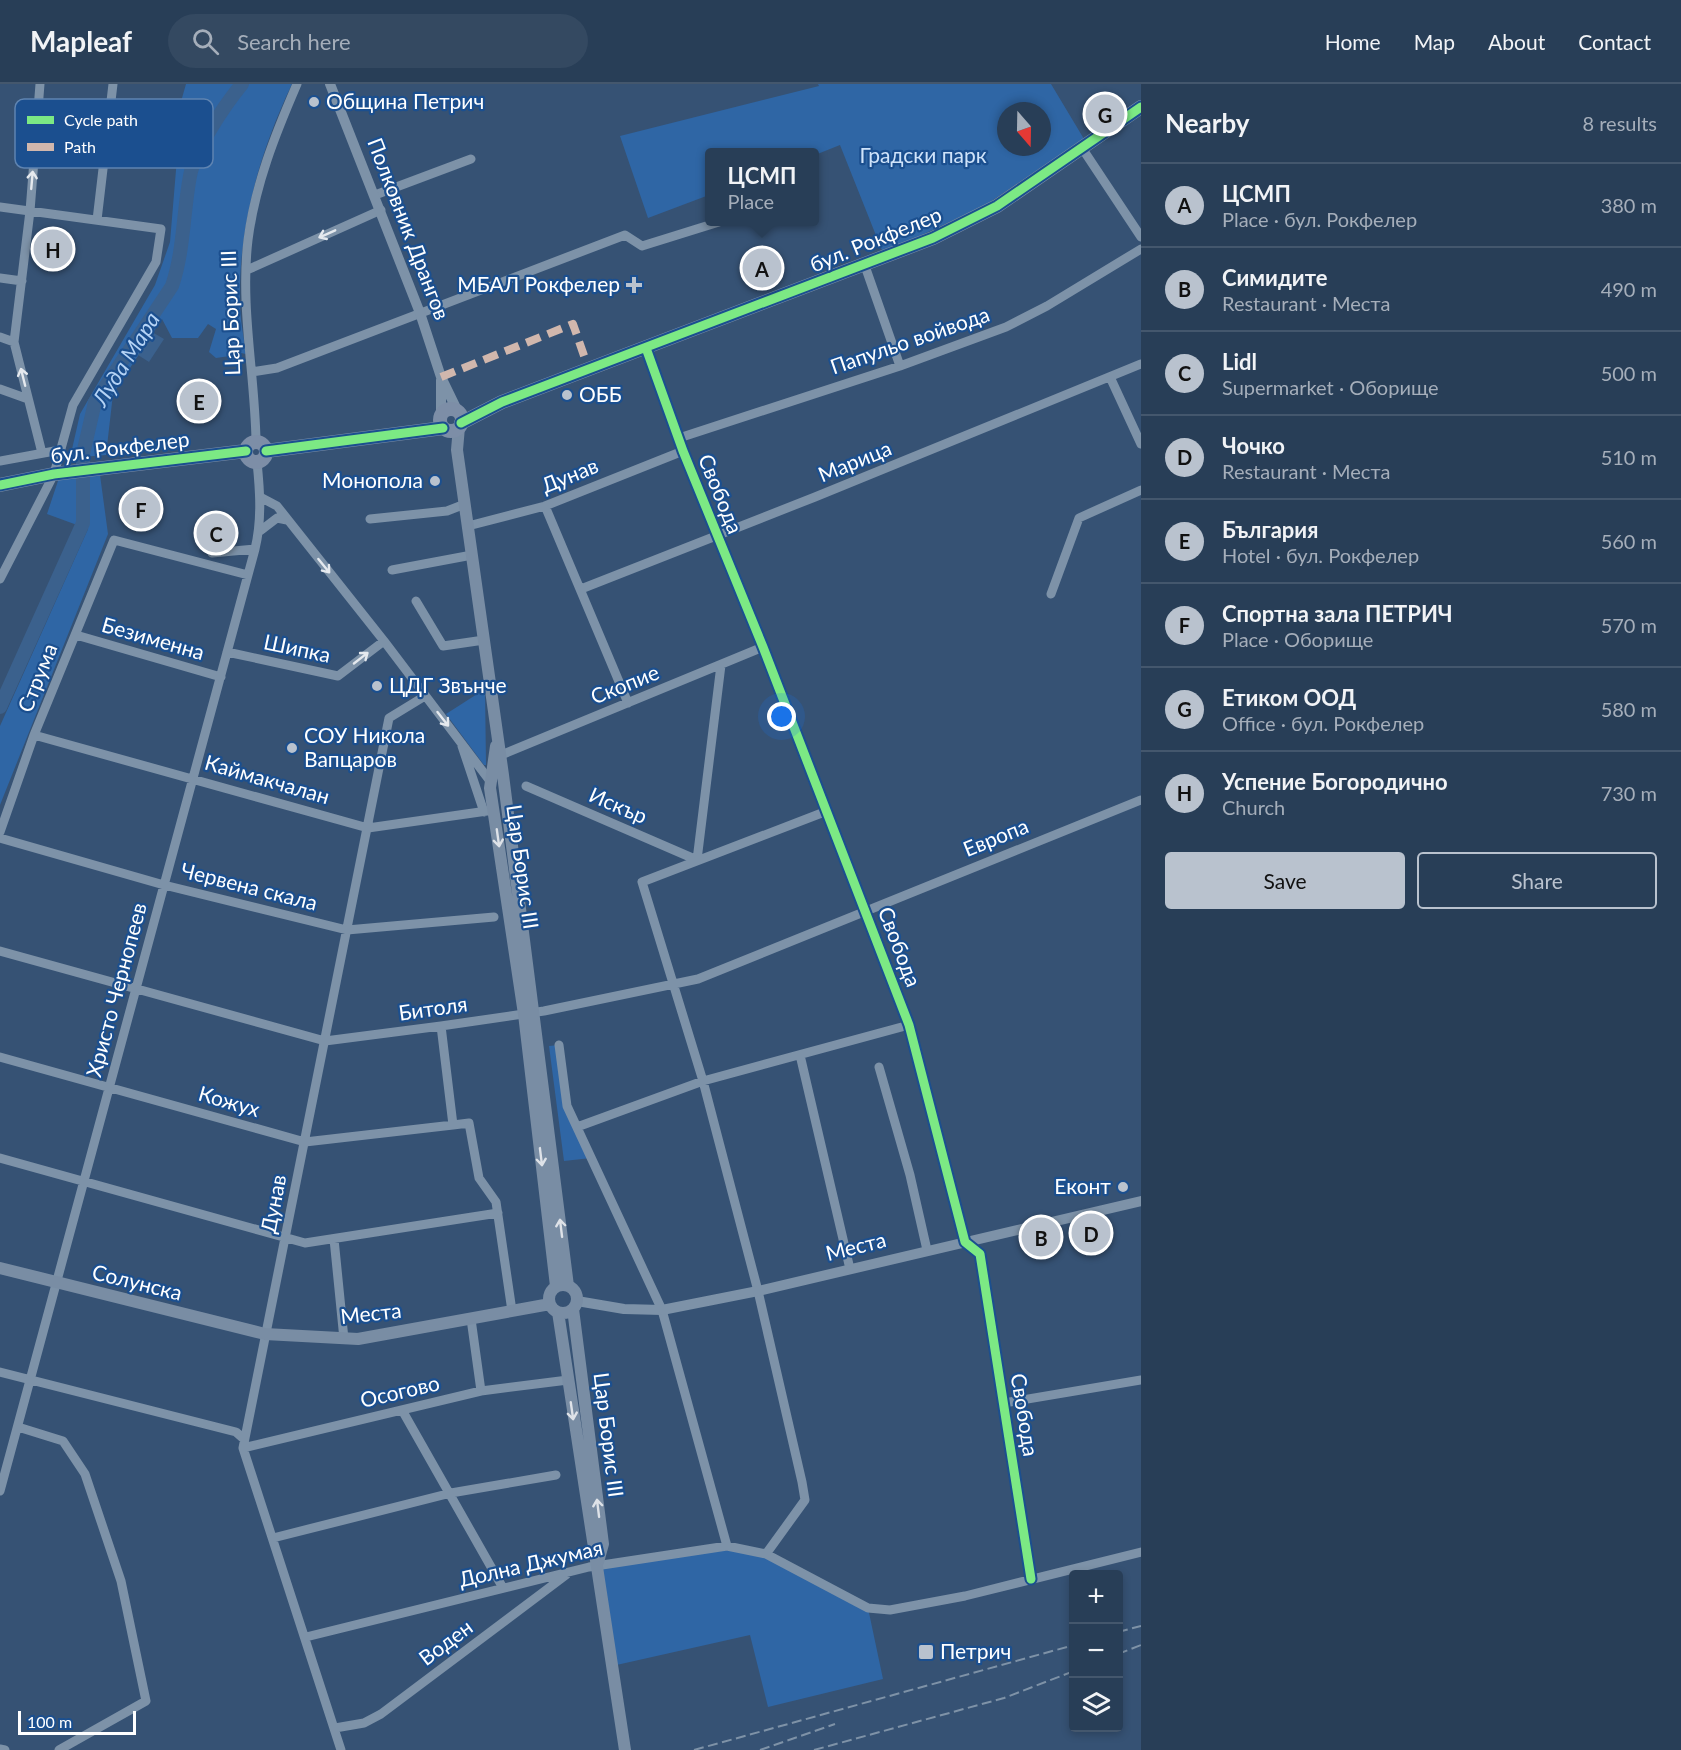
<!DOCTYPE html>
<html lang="en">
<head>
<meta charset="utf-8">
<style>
	body { margin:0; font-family:Lato,sans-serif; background:#344961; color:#f1f3f6 }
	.controls { position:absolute; right:18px; bottom:18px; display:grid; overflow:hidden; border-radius:6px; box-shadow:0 3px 9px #0003 }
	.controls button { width:54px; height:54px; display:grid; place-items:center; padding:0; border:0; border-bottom:2px solid #44576d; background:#283e57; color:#f1f3f6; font:30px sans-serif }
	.compass { position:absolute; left:997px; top:18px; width:54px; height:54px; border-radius:50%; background:#283e57; box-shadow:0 3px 9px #0003; rotate:160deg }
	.scale { position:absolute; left:18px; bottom:15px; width:118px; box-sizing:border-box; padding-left:6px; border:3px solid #fff; border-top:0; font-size:16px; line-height:21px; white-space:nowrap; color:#fff; -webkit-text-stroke:4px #1b4f8f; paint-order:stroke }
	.you { position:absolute; left:782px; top:633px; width:21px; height:21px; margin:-15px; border:4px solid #fff; border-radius:50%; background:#1a73e8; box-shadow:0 0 0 9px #1a73e833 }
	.badge { display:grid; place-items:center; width:39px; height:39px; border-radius:50%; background:#b9c2ce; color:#111; font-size:20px; font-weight:700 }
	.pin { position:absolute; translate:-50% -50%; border:3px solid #fff; box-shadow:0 2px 6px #0006 }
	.popup { position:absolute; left:705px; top:64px; width:114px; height:78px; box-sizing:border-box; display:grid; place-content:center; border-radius:6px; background:#283e57; filter:drop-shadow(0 2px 4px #0005); font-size:20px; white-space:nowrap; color:#a5aeba }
	.popup b { font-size:22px; color:#f1f3f6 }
	.popup::after { content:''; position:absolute; left:50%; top:100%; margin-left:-12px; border:12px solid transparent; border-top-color:#283e57 }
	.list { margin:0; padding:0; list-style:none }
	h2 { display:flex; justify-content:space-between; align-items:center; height:78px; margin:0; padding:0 24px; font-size:26px }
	h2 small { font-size:20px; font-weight:400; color:#a5aeba }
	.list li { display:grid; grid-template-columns:39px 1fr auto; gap:18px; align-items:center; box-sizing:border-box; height:84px; padding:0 24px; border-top:2px solid #44576d }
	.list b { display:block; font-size:22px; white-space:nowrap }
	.list p { margin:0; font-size:20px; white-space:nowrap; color:#a5aeba }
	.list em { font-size:20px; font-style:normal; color:#a5aeba }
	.actions { display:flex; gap:12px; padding:18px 24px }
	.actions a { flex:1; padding:14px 0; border:2px solid #b9c2ce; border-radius:6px; text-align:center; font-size:21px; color:#b9c2ce }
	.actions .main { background:#b9c2ce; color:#111 }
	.icon { flex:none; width:33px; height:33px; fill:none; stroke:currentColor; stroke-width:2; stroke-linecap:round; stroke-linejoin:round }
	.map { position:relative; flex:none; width:1141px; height:1666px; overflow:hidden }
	header { display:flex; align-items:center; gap:36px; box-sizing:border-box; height:84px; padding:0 30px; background:#283e57; border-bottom:2px solid #44576d }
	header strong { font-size:28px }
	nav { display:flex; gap:33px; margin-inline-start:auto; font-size:21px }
	.search { width:420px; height:54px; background:#344961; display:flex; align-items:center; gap:15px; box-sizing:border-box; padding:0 21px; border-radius:33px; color:#a5aeba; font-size:22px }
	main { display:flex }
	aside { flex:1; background:#283e57 }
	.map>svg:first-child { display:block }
	.green { fill:#2f66a5; fill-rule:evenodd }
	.water { fill:#3b618d }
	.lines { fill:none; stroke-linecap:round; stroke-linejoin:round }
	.river { stroke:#3b618d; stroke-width:14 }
	.minor { stroke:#7d92a8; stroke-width:9 }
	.tertiary { stroke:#7d92a8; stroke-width:10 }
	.secondary { stroke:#798da4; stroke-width:12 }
	.primary { stroke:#7d8ea7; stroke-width:14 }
	.rail { stroke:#7e92a7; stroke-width:2; stroke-dasharray:10 4.5; stroke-linecap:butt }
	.quiet { stroke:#d1b7ad; stroke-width:8; stroke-dasharray:15 8; stroke-linecap:butt }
	.cycleway-casing { stroke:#1b4f8f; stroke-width:13 }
	.cycleway { stroke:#7ce984; stroke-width:9 }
	.oneway { stroke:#e5e9ee }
	.oneway2 { stroke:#dee2e8 }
	.poi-dot { fill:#b9c2ce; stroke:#1b4f8f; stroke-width:2 }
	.labels { text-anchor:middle; stroke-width:4.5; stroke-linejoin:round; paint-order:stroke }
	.poi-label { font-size:21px; fill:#fff; stroke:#1b4f8f; text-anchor:start }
	.park-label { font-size:21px; fill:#cfe3fa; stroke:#1b4f8f }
	.street-label { font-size:21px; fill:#fff; stroke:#1b4f8f }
	.water-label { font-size:22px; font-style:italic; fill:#b5d3f5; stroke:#1b4f8f }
	.key { fill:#1b4f8f; stroke:#5f84b1; stroke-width:1.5 }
	.key-label { font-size:16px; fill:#fff }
</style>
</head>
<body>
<header>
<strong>Mapleaf</strong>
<div class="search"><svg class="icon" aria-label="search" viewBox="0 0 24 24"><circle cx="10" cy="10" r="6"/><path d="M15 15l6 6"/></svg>Search here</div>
<nav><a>Home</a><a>Map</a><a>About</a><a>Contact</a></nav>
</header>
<main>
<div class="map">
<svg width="1141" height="1666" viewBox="0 0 1141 1666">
	<rect width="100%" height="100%" fill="#365274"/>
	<path class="green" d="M186,0H292C260,67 238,144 240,219C240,236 244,253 246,270L241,269L242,281L233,280L230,272L216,274L209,268L216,245L208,240L198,254H172L162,235L113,310L106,371L70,374L80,330L155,201L170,158L182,14Z
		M818,0H1051L1084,55L984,122L883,169L840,61L815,71L814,68H710L709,111L648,134L620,52L819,2ZM1006,27H1042V63H1006Z
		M100,391L108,450L0,721V642L88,445L47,430L59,394Z
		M485,605L486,681H484L446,630Z
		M559,961L567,1022L591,1074L564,1077L549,962Z
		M745,1464L868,1524L883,1595L768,1623L750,1551L612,1582L597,1482Z"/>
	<path class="water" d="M152,248L164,255L149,278L138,271Z"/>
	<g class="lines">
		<path class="river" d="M0,623L83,439V370L95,318L172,202C184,167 183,129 190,92C195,65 224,22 242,0"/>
		<path class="minor" d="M40,0L30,127L14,258L42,369
			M1082,64L1141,153
			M375,111L471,75
			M0,123L161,145L156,178L73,321L54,390L0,495
			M97,136L113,0
			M865,182L900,282
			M247,186L381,126
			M0,194L22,197
			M0,253L14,258
			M646,264L683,367L763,563L909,941L965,1158L980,1170L1031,1495
			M252,288L277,284L625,151L642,162L719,138
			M1110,293L1141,360
			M0,305L28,315
			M679,354L900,282L1006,243L1047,222L1141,165
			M256,357C255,291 240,223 248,156C255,101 275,51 297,0
			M0,377L60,366
			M260,413L277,422L384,557L490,697
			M545,422L628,619
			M370,435L447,427L465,420
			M468,442L545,422L683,367
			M260,447L277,434L287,436
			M212,469L255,465
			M392,486L472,471
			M581,505L815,413L1141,280
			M1051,510L1079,434L1141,406
			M416,517L443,562L484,556
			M76,551L221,593
			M227,568L338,592L384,557
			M34,651L368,744L494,726
			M462,662L484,728
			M501,671L763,563
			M526,702L697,776L721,581
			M0,748L34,651L114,456L248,491
			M0,754L164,801L347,846L494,833
			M0,867L325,957L441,942L544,927L698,895L1141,716
			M441,942L453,1041L469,1039L479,1094L496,1118L512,1227
			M559,961L567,1022L662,1226L727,1462
			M800,971L850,1185
			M0,973L305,1058L453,1041
			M879,983L910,1091L927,1166
			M577,1043L703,997L909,941
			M0,1074L305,1159L498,1129
			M334,1155L344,1255
			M471,1235L481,1307
			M0,1288L236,1348L244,1355
			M1004,1319L1141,1296
			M402,1326L503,1504
			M18,1343L63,1357L85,1390L121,1497L146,1617L59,1666
			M243,1364L481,1307L568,1296
			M0,1407L255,465C262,436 260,407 257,378
			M273,1454L451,1409L556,1391
			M766,1470L805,1416L802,1398L758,1207L703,997L642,798L827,727
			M306,1553L589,1483L727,1462L766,1470L868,1524L890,1526L965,1512L1141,1468
			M335,1644L364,1639L381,1630L566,1491
			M0,1665L5,1666
			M341,1666L243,1364L389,634L425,612"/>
		<path class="tertiary" d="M330,0L420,229L441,293L457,326
			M441,296V330
			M577,1217L624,1225L662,1226L758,1207L1141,1117"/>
		<path class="secondary" d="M459,343L457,366L503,691L568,1202
			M496,662L490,704L524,930L556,1202
			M0,1184L265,1250L358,1255L550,1220
			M549 1215a14 14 0 1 1 28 0a14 14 0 1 1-28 0Z
			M573,1225L603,1460L598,1478
			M558,1228L625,1666"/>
		<path class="primary" d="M440 336a11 11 0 1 1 22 0a11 11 0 1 1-22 0Z
			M461,339L502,318L933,154L997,122L1141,23
			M246 368a10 10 0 1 1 20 0a10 10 0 1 1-20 0Z
			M266,367L443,344
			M0,401L54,390L246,367"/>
		<path class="rail" d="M1118,1548L1141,1542
			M1118,1570L1141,1561
			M694,1666L1074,1561
			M760,1666L835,1640
			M814,1666L1004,1614L1074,1587"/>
		<path class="quiet" d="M441,293L573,240L589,286"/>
		<g class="cycleway-casing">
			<path id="cycleway" d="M646,264L683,367L763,563L909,941L965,1158L980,1170L1031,1495
				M461,339L502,318L933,154L997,122L1141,23
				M266,367L443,344
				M0,401L54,390L246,367"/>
		</g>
		<use href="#cycleway" class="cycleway"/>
	</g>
	<defs><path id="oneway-shaft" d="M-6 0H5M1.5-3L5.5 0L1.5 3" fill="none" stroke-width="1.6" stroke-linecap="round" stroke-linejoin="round" transform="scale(1.5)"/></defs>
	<g class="oneway">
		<use href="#oneway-shaft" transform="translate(32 96) rotate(-85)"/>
		<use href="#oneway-shaft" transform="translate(327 150) rotate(156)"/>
		<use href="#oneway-shaft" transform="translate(23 293) rotate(-104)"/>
		<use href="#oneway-shaft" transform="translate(324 482) rotate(51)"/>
		<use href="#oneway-shaft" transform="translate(361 574) rotate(-38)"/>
		<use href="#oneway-shaft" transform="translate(443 635) rotate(52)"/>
	</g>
	<g class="oneway2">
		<use href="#oneway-shaft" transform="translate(498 754) rotate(82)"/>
		<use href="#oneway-shaft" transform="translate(541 1073) rotate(83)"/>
		<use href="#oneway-shaft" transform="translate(561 1144) rotate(-97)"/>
		<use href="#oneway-shaft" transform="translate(572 1327) rotate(82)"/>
		<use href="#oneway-shaft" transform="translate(598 1424) rotate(-97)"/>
	</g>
	<g class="poi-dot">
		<circle cx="314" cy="18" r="6"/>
		<path d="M631 192h6v6h6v6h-6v6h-6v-6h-6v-6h6z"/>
		<circle cx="567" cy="311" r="6"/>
		<circle cx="435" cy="397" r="6"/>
		<circle cx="377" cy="602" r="6"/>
		<circle cx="292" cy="664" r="6"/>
		<circle cx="1123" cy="1103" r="6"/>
		<rect x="918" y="1560" width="16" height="16" rx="3"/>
	</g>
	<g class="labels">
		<g class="poi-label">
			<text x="326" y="25">Община Петрич</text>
			<text x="620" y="208" text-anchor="end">МБАЛ Рокфелер</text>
			<text x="579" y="318">ОББ</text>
			<text x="423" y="404" text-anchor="end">Монопола</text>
			<text x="389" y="609">ЦДГ Звънче</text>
			<text x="304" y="659">СОУ Никола<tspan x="304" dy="24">Вапцаров</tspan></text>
			<text x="1111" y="1110" text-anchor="end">Еконт</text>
			<text x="940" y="1575">Петрич</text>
		</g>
		<g class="park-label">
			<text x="923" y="79">Градски парк</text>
		</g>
		<g class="street-label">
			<text transform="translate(408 145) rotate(69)" y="7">Полковник Дрангов</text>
			<text transform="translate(876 156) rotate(-22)" y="7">бул. Рокфелер</text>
			<text transform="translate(231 229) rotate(-92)" y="7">Цар Борис III</text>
			<text transform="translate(910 257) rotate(-19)" y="7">Папульо войвода</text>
			<text transform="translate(120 364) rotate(-7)" y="7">бул. Рокфелер</text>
			<text transform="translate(855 378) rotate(-22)" y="7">Марица</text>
			<text transform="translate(570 392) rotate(-22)" y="7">Дунав</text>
			<text transform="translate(720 410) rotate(68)" y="7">Свобода</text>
			<text transform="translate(153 555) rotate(16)" y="7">Безименна</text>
			<text transform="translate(297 565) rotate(12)" y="7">Шипка</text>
			<text transform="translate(38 594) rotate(-68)" y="7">Струма</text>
			<text transform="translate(625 601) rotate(-22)" y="7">Скопие</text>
			<text transform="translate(267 696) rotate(16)" y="7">Каймакчалан</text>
			<text transform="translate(618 722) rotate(23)" y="7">Искър</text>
			<text transform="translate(996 754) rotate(-22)" y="7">Европа</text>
			<text transform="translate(522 783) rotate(82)" y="7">Цар Борис III</text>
			<text transform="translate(249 803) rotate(14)" y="7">Червена скала</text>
			<text transform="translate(899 863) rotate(69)" y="7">Свобода</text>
			<text transform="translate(117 906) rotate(-75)" y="7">Христо Чернопеев</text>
			<text transform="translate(433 925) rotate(-8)" y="7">Битоля</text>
			<text transform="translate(229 1018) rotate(16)" y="7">Кожух</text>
			<text transform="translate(274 1120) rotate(-79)" y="7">Дунав</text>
			<text transform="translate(856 1163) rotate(-14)" y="7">Места</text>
			<text transform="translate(137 1199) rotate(14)" y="7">Солунска</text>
			<text transform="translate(371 1230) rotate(-6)" y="7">Места</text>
			<text transform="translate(400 1308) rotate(-13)" y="7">Осогово</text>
			<text transform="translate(1024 1331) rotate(81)" y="7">Свобода</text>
			<text transform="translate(608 1351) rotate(83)" y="7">Цар Борис III</text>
			<text transform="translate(531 1480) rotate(-13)" y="7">Долна Джумая</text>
			<text transform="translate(446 1559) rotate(-37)" y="7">Воден</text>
		</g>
		<g class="water-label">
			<text transform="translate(126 275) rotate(-58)" y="8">Луда Мара</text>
		</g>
	</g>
	<rect x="15" y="15" width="198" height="69" rx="9" class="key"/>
	<rect x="27" y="32" width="27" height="8" fill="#7ce984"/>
	<rect x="27" y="59" width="27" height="8" fill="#d1b7ad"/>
	<g class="key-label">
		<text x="64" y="42">Cycle path</text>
		<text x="64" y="69">Path</text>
	</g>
</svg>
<div class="controls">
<button>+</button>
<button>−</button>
<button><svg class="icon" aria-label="layers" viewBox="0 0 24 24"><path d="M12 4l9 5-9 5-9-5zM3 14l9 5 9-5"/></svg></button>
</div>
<svg class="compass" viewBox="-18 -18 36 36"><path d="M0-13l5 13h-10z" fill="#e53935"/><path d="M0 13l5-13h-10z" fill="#a5aeba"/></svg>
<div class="scale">100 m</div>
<div class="you"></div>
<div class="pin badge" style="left:762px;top:184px">A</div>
<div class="popup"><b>ЦСМП</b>Place</div>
<div class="pin badge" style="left:1041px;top:1153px">B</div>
<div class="pin badge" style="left:216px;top:449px">C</div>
<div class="pin badge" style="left:1091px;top:1149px">D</div>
<div class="pin badge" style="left:199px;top:317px">E</div>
<div class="pin badge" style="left:141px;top:425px">F</div>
<div class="pin badge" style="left:1105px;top:30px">G</div>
<div class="pin badge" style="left:53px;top:165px">H</div>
</div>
<aside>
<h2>Nearby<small>8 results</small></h2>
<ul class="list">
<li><span class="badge">A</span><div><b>ЦСМП</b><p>Place · бул. Рокфелер</p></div><em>380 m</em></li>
<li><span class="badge">B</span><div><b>Симидите</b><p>Restaurant · Места</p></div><em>490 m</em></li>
<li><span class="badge">C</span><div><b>Lidl</b><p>Supermarket · Оборище</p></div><em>500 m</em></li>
<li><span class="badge">D</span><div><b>Чочко</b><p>Restaurant · Места</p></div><em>510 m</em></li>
<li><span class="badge">E</span><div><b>България</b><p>Hotel · бул. Рокфелер</p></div><em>560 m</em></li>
<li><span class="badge">F</span><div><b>Спортна зала ПЕТРИЧ</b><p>Place · Оборище</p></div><em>570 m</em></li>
<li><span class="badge">G</span><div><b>Етиком ООД</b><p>Office · бул. Рокфелер</p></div><em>580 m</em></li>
<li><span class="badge">H</span><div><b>Успение Богородично</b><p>Church</p></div><em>730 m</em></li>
</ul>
<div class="actions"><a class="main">Save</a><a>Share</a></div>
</aside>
</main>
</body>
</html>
